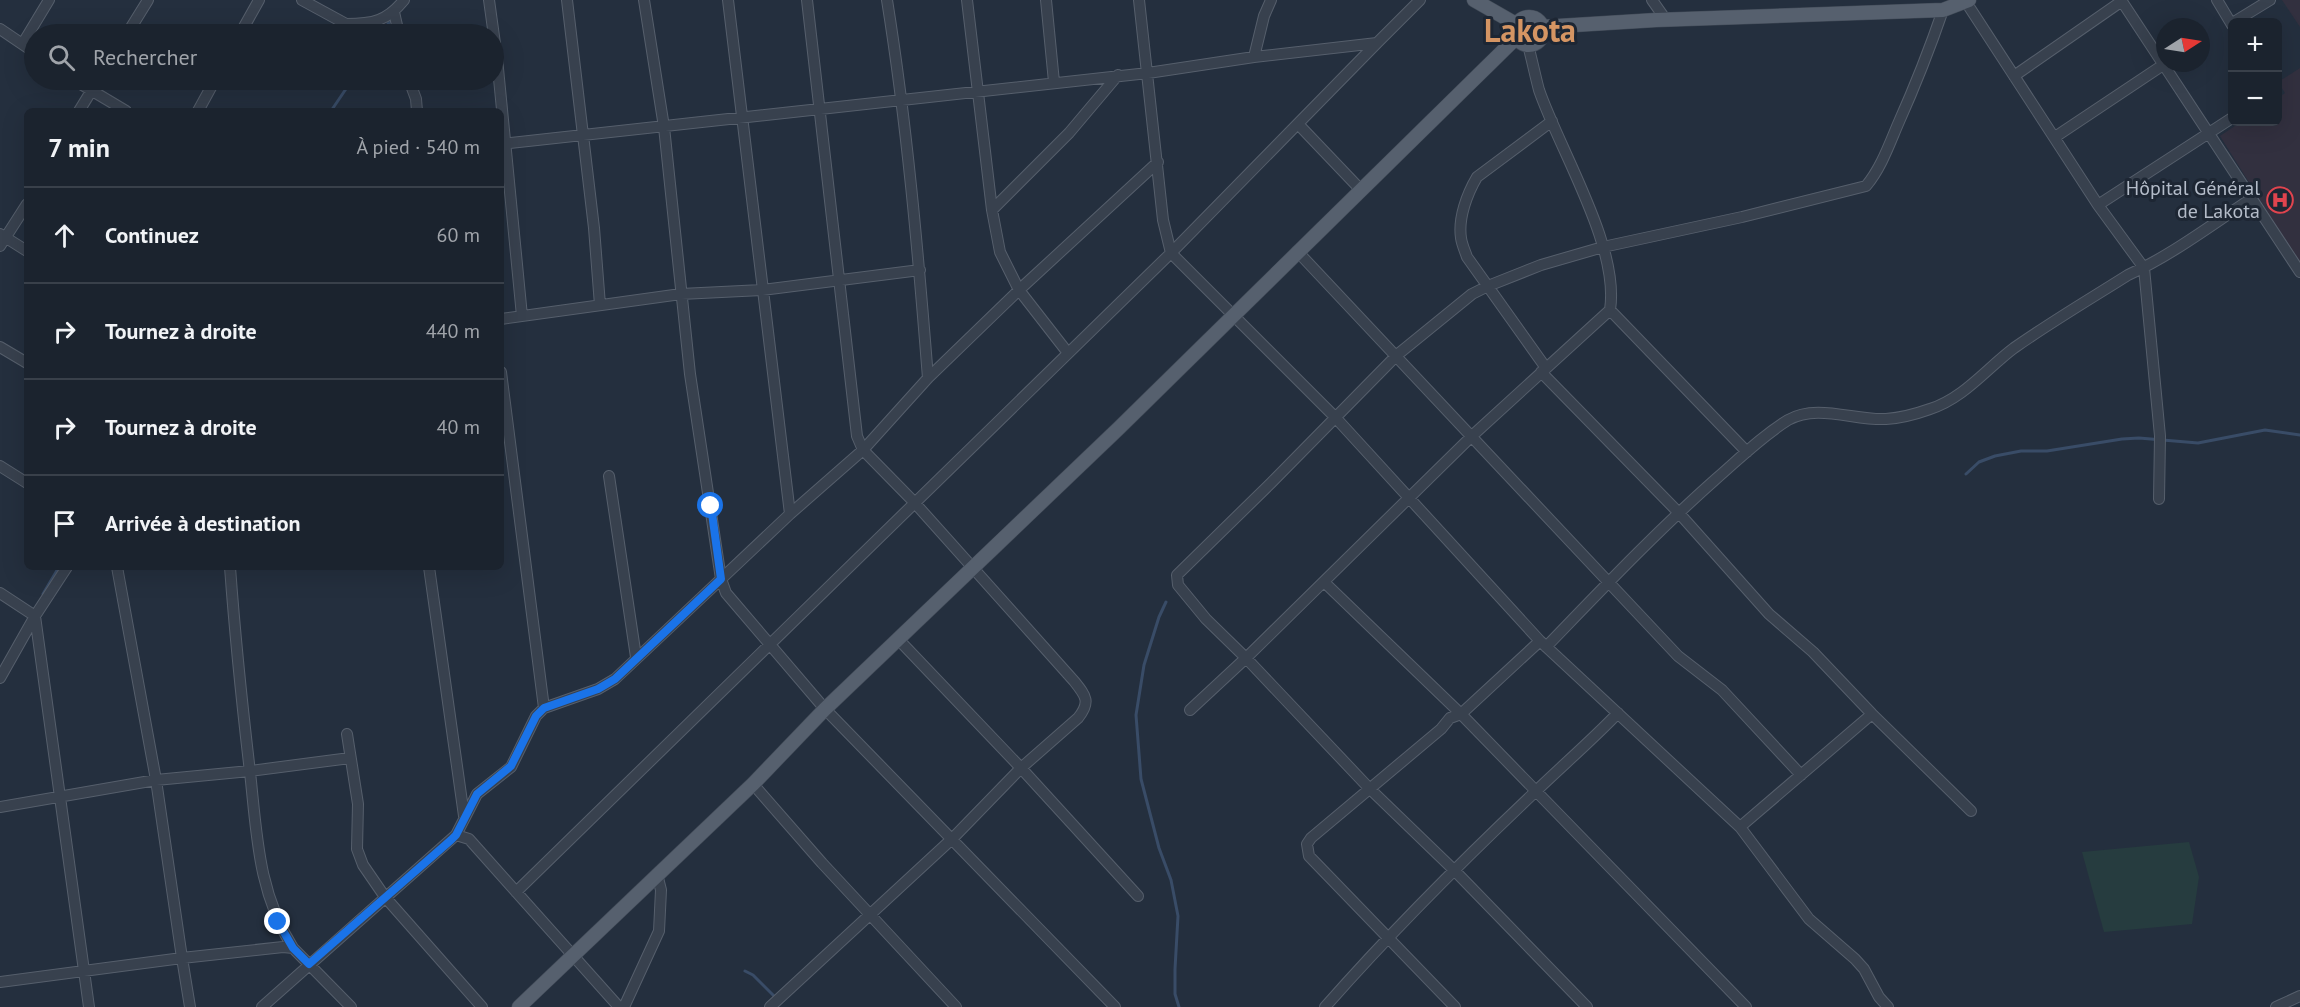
<!DOCTYPE html>
<html lang="fr">
<head>
<meta charset="utf-8">
<style>
	body { margin:0; font-family:"PT Sans",sans-serif; background:#242b36; color:#f1f3f6 }
	.controls { position:absolute; right:18px; top:18px; display:grid; overflow:hidden; border-radius:9px; box-shadow:0 6px 24px #0002 }
	.controls button { width:54px; height:54px; display:grid; place-items:center; padding:0; border:0; border-bottom:2px solid #39404a; background:#1b232e; color:#f1f3f6; font:30px sans-serif }
	.compass { position:absolute; left:2156px; top:18px; width:54px; height:54px; border-radius:50%; background:#1b232e; box-shadow:0 6px 24px #0002; rotate:78deg }
	.stop { position:absolute; width:18px; height:18px; margin:-14px; border:4px solid #1a73e8; border-radius:50%; background:#fff }
	.stop.end { background:#1a73e8; border-color:#fff; box-shadow:0 2px 6px #0008 }
	.list { margin:0; padding:0; list-style:none }
	h2 { display:flex; justify-content:space-between; align-items:center; height:78px; margin:0; padding:0 24px; font-size:26px }
	h2 small { font-size:20px; font-weight:400; color:#a0a4aa }
	.list li { display:grid; grid-template-columns:39px 1fr auto; gap:18px; align-items:center; box-sizing:border-box; height:96px; padding:0 24px; border-top:2px solid #39404a }
	.list b { display:block; font-size:22px; white-space:nowrap }
	.list em { font-size:20px; font-style:normal; color:#a0a4aa }
	.icon { flex:none; width:33px; height:33px; fill:none; stroke:currentColor; stroke-width:2; stroke-linecap:round; stroke-linejoin:round }
	.map { position:relative; flex:none; width:2300px; height:1007px; overflow:hidden }
	.search { position:absolute; background:#1b232e; box-shadow:0 6px 24px #0002; left:24px; top:24px; width:480px; height:66px; display:flex; align-items:center; gap:15px; box-sizing:border-box; padding:0 21px; border-radius:33px; color:#a0a4aa; font-size:22px }
	.panel { position:absolute; background:#1b232e; box-shadow:0 6px 24px #0002; left:24px; top:108px; width:480px; height:462px; border-radius:9px }
	.map>svg:first-child { display:block }
	.medical { fill:#32303f }
	.green { fill:#263c3f }
	.lines { fill:none; stroke-linecap:round; stroke-linejoin:round }
	.stream { stroke:#394c67; stroke-width:3 }
	.minor-casing { stroke:#565f6c; stroke-width:12 }
	.major-casing { stroke:#414a57; stroke-width:15 }
	.minor { stroke:#38414e; stroke-width:10 }
	.major { stroke:#56606e; stroke-width:14 }
	.route { stroke:#1a73e8; stroke-width:8 }
	.labels { text-anchor:middle; stroke-width:6; stroke-linejoin:round; paint-order:stroke }
	.poi-label { font-size:20px; fill:#b4bcc9; stroke:#1d2633; text-anchor:end }
	.town-label { font-size:32px; font-weight:bold; fill:#d59563; stroke:#1d2633 }
</style>
</head>
<body>
<div class="map">
<svg width="2300" height="1007" viewBox="0 0 2300 1007">
	<rect width="100%" height="100%" fill="#242f3e"/>
	<path class="medical" d="M2282,0H2300V27Z
		M2300,68V264L2220,136L2241,122H2278V98L2285,93L2278,82Z"/>
	<path class="green" d="M2189,842L2199,877L2192,924L2104,932L2082,852Z"/>
	<g class="lines">
		<path class="stream" d="M382,34L391,19
			M331,111L352,80
			M1966,474L1979,462L1995,456L2021,451H2047L2122,439L2139,438L2198,443L2265,430L2300,435
			M43,594L59,567
			M1166,602L1159,617L1144,665L1136,715L1141,779L1159,848L1171,880L1178,916L1175,969V994L1179,1007
			M745,971L753,975L775,997"/>
		<g class="minor-casing">
			<path id="minor" d="M302,0L346,24L362,34
				M489,0L497,58L522,316
				M567,0L594,228L600,305
				M644,0L664,127L690,374L721,579L726,593L825,709L1115,1007
				M728,0L790,514
				M887,0C907,125 918,251 928,378
				M967,0L992,210L1000,252L1019,290L1068,353
				M1046,0L1054,82
				M1139,0L1163,220L1171,253L1335,417L1540,641L1740,827L1809,919L1855,959L1864,969L1879,997L1888,1007
				M1652,0L1666,20
				M2121,0L2300,272
				M2217,0L2232,25
				M1966,2L2098,205L2144,268L2160,436L2159,499
				M394,12L399,34
				M2234,22L2270,0
				M346,24C373,24 387,21 404,0
				M0,29L34,52
				M127,34L148,0
				M240,34L259,0
				M23,43L49,0
				M1254,57L1264,16L1271,0
				M2014,76L2122,1
				M74,80L126,111
				M409,80L416,99L417,111
				M79,111L98,80
				M198,111L215,80
				M1298,124L1360,189
				M2055,137L2163,65
				M501,144L1148,73L1254,57L1377,43L1420,0
				M2098,205L2232,118
				M992,210L1069,133L1118,75
				M0,234L27,251
				M0,246L27,204
				M1297,251L1678,656L1722,690L1801,775
				M1610,310L1747,452
				M501,319L681,294L762,290L920,270
				M0,347L27,363
				M1546,368L1467,257C1465,251 1462,245 1461,238C1458,218 1467,194 1477,177L1552,121
				M501,372L544,708
				M1541,372L1678,512L1769,614L1813,652L1872,714L1971,811
				M0,466L27,483
				M609,476L636,657
				M117,567L156,780L182,958L283,947L293,948L351,1007
				M230,567C235,636 242,704 250,772C257,836 258,892 293,948
				M429,567L464,816
				M1324,582L1461,714L1746,1007
				M0,593L35,616L89,1007
				M898,639L1021,768L1138,896
				M1546,647C1602,589 1657,531 1717,478C1740,458 1762,436 1788,420C1817,403 1855,421 1886,419C1901,418 1916,414 1930,409C1964,398 1986,369 2014,348C2051,322 2090,299 2128,275C2172,255 2211,225 2251,199
				M0,678L35,616L67,567
				M1190,710L1246,658L1473,435L1610,310C1620,247 1560,151 1539,90C1535,75 1532,60 1528,45
				M347,734L358,804L357,849L363,865L385,897L482,1007
				M753,784L822,863L956,1007
				M0,807L156,780L250,771L350,758
				M1740,827L1872,714
				M456,835L469,839L619,1007
				M516,892L1171,253L1377,43
				M0,982L182,958L190,1007
				M262,1007L456,835L477,794L511,767L536,716L544,708L598,689L615,679L790,514L863,450L928,378L1019,290L1158,162
				M624,1007L659,931L661,890L657,874
				M770,1007L953,838L1021,768L1078,718C1091,702 1086,696 1074,681L914,502L863,450L857,436L807,0
				M1325,1007C1391,932 1463,860 1535,792C1563,765 1591,741 1618,713
				M1455,1007L1309,856L1307,844L1311,838L1441,729L1450,718L1461,714L1540,641
				M1587,1007L1455,871L1369,788L1246,658L1206,619L1178,585L1177,575L1271,483L1397,355L1472,294L1488,286L1541,265L1603,247L1742,217L1866,186C1881,168 1889,145 1898,124C1915,86 1930,48 1943,10
				M2276,1007L2300,996"/>
		</g>
		<g class="major-casing">
			<path id="major" d="M1474,0L1516,24
				M1515 31a14 14 0 1 1 28 0a14 14 0 1 1-28 0Z
				M1542,27L1656,20L1943,10L1969,0
				M519,1007L753,784L825,709L1119,428L1516,38"/>
		</g>
		<use href="#minor" class="minor"/>
		<use href="#major" class="major"/>
	</g>
	<g class="lines">
		<path class="route" d="M278,922L293,948L309,964L451,840L456,835L477,794L511,766L536,716L544,708L598,689L615,679L721,579L711,506"/>
	</g>
	<defs>
		<g id="hospital-ring" transform="scale(1.35)"><circle r="9.5" fill="#1d2633" stroke="#e0444e" stroke-width="1.5"/><path d="M-5-5h3v3.5h4V-5h3V5h-3V1.5h-4V5h-3Z" fill="#e0444e"/></g>
	</defs>
	<g fill-rule="evenodd">
		<use href="#hospital-ring" x="2280" y="200"/>
	</g>
	<g class="labels">
		<g class="poi-label">
			<text x="2260" y="195">Hôpital Général<tspan x="2260" dy="23">de Lakota</tspan></text>
		</g>
		<g class="town-label">
			<text x="1530" y="42">Lakota</text>
		</g>
	</g>
</svg>
<div class="controls">
<button>+</button>
<button>−</button>
</div>
<svg class="compass" viewBox="-18 -18 36 36"><path d="M0-13l5 13h-10z" fill="#e53935"/><path d="M0 13l5-13h-10z" fill="#a0a4aa"/></svg>
<div class="stop" style="left:711px;top:506px"></div>
<div class="stop end" style="left:278px;top:922px"></div>
<div class="search"><svg class="icon" aria-label="search" viewBox="0 0 24 24"><circle cx="10" cy="10" r="6"/><path d="M15 15l6 6"/></svg>Rechercher</div>
<section class="panel">
<h2>7 min<small>À pied · 540 m</small></h2>
<ul class="list">
<li><svg class="icon" aria-label="ahead" viewBox="0 0 24 24"><path d="M12 20V5M6 11l6-6 6 6"/></svg><div><b>Continuez</b></div><em>60 m</em></li>
<li><svg class="icon" aria-label="right" viewBox="0 0 24 24"><path d="M7 20v-9h11M14 6l5 5-5 5"/></svg><div><b>Tournez à droite</b></div><em>440 m</em></li>
<li><svg class="icon" aria-label="right" viewBox="0 0 24 24"><path d="M7 20v-9h11M14 6l5 5-5 5"/></svg><div><b>Tournez à droite</b></div><em>40 m</em></li>
<li><svg class="icon" aria-label="arrive" viewBox="0 0 24 24"><path d="M6 21V4h12l-3 4 3 4H6"/></svg><div><b>Arrivée à destination</b></div></li>
</ul>
</section>
</div>
</body>
</html>
